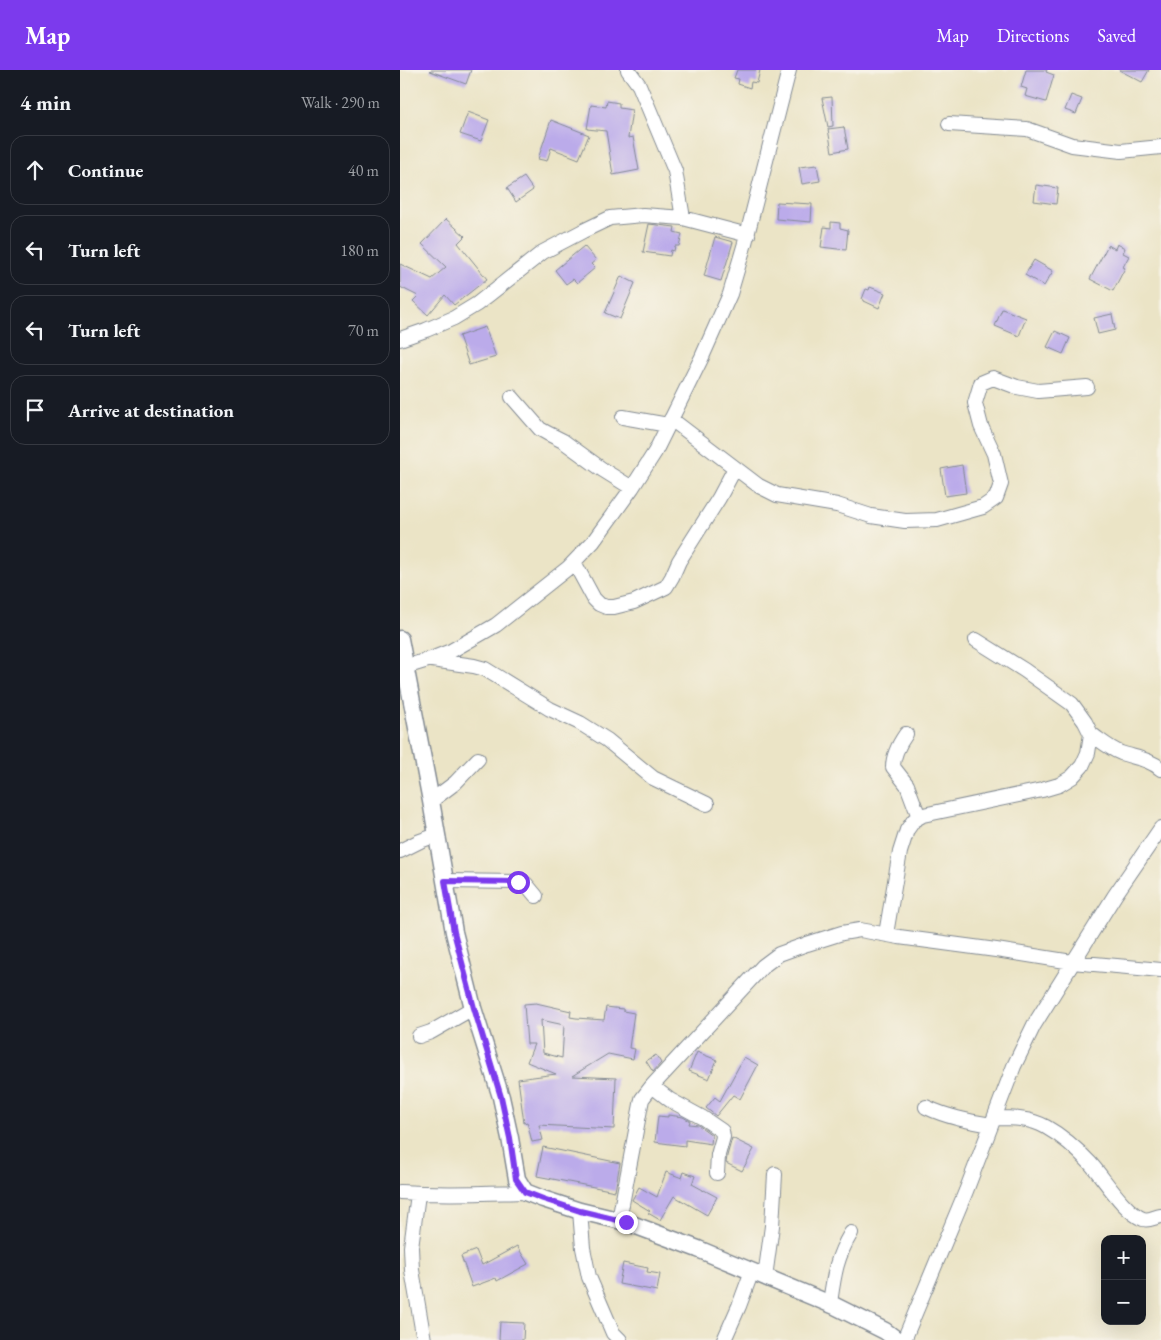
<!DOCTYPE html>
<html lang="en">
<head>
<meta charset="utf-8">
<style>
	body { margin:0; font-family:"EB Garamond",serif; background:#242831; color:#f1f3f6 }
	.controls { position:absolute; right:15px; bottom:15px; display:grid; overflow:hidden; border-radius:10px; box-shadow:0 5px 20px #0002 }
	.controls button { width:45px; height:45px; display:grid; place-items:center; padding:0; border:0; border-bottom:1px solid #363941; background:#171b24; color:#f1f3f6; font:25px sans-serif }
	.stop { position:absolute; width:15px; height:15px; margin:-11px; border:4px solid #7c3aed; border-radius:50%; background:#fff }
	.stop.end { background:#7c3aed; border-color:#fff; box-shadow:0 1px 5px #0008 }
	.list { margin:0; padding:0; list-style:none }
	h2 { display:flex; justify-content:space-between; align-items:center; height:65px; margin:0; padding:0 20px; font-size:21px }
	h2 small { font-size:16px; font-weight:400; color:#9ea1a6 }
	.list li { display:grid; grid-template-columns:32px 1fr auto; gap:15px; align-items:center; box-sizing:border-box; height:70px; margin:0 10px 10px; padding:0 10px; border:1px solid #363941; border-radius:15px }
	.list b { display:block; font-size:19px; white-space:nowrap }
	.list em { font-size:16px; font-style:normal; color:#9ea1a6 }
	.icon { flex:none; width:28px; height:28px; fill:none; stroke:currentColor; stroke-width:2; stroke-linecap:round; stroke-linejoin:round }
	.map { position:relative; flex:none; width:761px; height:1270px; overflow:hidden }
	header { display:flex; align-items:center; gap:30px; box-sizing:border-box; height:70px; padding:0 25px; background:#7c3aed; color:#fff }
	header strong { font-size:24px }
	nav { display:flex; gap:28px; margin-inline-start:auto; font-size:18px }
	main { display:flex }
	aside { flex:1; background:#171b24 }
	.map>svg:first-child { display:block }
	.building { fill:#bbabea; fill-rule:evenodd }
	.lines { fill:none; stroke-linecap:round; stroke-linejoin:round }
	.minor-casing { stroke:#838a92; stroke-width:16 }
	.major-casing { stroke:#838a92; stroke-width:19 }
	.minor { stroke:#fff; stroke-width:14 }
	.major { stroke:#fff; stroke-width:16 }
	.route { stroke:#7c3aed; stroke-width:6 }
</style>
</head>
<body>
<header>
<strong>Map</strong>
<nav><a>Map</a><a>Directions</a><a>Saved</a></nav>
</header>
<main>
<aside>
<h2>4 min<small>Walk · 290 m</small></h2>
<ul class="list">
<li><svg class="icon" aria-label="ahead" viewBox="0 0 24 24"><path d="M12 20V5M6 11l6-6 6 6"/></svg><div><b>Continue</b></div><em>40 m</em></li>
<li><svg class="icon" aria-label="left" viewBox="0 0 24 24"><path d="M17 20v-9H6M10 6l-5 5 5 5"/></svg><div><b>Turn left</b></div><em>180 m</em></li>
<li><svg class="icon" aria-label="left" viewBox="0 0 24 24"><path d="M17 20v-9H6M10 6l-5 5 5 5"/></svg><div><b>Turn left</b></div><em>70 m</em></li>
<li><svg class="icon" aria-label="arrive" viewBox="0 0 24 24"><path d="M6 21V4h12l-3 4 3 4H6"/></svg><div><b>Arrive at destination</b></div></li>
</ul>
</aside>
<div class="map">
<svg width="761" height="1270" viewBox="0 0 761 1270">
	<rect width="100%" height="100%" fill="#f7f3e8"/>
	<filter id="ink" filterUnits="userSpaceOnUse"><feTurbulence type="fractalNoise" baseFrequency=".02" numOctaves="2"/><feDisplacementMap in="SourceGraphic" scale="10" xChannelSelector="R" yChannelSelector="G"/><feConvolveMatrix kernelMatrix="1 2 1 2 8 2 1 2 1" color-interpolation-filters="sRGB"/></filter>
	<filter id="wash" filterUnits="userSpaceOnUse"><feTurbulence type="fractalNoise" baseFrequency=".0096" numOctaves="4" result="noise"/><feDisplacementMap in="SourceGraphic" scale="20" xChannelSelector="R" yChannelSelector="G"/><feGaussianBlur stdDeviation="1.12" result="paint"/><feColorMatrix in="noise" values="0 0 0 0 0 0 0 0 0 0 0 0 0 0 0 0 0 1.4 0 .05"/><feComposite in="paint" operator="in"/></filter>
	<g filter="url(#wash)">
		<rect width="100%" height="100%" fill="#ebe4c6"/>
		<g id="blocks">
			<path class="building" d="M31,0H71L66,14L30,1Z
				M337,0H360L357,13L351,12L350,18L338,14L339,9L334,8Z
				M626,0H647L646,2L654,5L646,32L625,26L627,19L621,17Z
				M719,0H749L742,12Z
				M671,25L682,29L676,44L665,40Z
				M432,27L433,56L428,57L422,28Z
				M207,31L219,33V38L232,40L228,68L233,67L239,100L213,105L206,61L187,59L191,35L206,37Z
				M68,42L89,50L81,71L60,64Z
				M151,50L189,65L179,89L151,78L147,91L138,89Z
				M444,57L448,79L432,82L428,59Z
				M417,95L420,111L402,114L399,97Z
				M124,107L133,120L116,132L107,118Z
				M636,115L658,118L656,134L634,131Z
				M377,132L412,134L411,152L376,149Z
				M46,149L65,166L58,173L87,209L54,235L45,225L28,245L13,231L18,226L0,217V194L32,209L46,197L22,174Z
				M431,152L440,153V158L448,160L446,180L421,177L424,157L431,158Z
				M249,154L275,157L274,162L282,164L279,176H275L274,181L271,180L270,186L243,182Z
				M315,167L333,172L321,211L304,206Z
				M717,174L725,178L723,183L729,186L723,197L725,198L713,221L690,209L708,175L715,179Z
				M184,176L196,190L191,194L195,198L177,213L173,209L166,214L155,200Z
				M634,190L653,201L644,216L625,205Z
				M221,206L235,213L220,249L205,243Z
				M470,217L485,223L479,238L464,231V230L462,229L466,219L469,220Z
				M602,239L626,248L619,266L595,256Z
				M712,244L715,260L698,264L694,248Z
				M85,257L96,287L69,295L59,266Z
				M655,261L670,268L663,284L647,277Z
				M562,395L566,423L545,426L541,399Z
				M136,933L171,941L170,947L176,948L204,950L206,937L223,939V941L234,943L229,978L235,979L233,989L208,984L172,1006L216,1008L214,1059L139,1055L143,1070L132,1072L127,1052L124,1053L118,1009L156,1004L127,992L134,974H127L124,934ZM141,950L164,955L162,988L143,983Z
				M297,982L317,990L309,1009L289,1001Z
				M256,985L261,993L253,1002L246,991Z
				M344,987L358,995L340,1029L333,1025L316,1046L306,1038L315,1027L320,1031Z
				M268,1045L283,1047L290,1051L289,1054L298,1055L312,1065L311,1074L285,1070V1076L255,1072L258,1046L268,1047Z
				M332,1068L354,1079L342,1101L326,1093L327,1086Z
				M143,1077L220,1093L215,1121L137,1106Z
				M266,1102L282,1108L284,1102L295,1106L292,1114L303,1120V1121L304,1120L317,1127L307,1145L274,1126L260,1150L248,1143L250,1141L232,1130L239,1117L257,1127Z
				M117,1176L128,1194L97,1211L96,1208L72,1217L61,1186L76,1180L82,1195Z
				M223,1193L248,1198L247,1202L260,1204L257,1221L219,1214Z
				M100,1252L124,1253L123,1270H99Z"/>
		</g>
	</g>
	<g filter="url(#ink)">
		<use href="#blocks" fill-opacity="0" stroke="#838a92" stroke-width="1"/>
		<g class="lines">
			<g class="minor-casing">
				<path id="minor" d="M228,0L239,15L275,101L283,148
					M549,54L627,59L672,75L721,81L761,77
					M0,269L26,260L54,248L77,234L143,182L183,161L210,148L243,145L283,148L348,165
					M112,327L140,359L147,363L163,371L203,400L232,418
					M223,347L268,355
					M271,349L359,416L377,425L437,435L471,446L505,451L537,450L583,437L596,428L601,414L594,384L581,356L575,333L581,313L593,308L617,317L638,321L687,317
					M174,492L194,529L199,534L206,537H214L234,532L266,517L272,507L279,491L319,428L335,398
					M32,590L74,596L85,599L150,639L180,653L207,670L253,708L307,734
					M5,597L31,589L51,581L96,555L168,498L193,472L232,418L255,382L302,287L330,224L345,173L389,0
					M506,664C499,674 493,685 493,697L507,715L519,747
					M691,664C700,670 710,679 721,683C736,688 749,689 761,699
					M31,731L55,713L78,689
					M0,781L20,771L37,765
					M45,811L118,812L126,814L136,826
					M486,864L500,782L507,760L514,750L523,745L642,720L659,715L672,707L682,696L688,683L691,664L685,652L672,634L624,600L576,570
					M19,966L31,962L73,938
					M252,1016L270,1030L303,1048L322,1061L323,1067L318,1085L317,1103
					M526,1037C547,1047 568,1051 591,1055
					M594,1048C612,1048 630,1048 646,1057C662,1066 678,1080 690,1093C704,1108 724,1142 743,1149C749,1151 754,1147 761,1146
					M0,1122C42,1125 83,1123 125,1122
					M18,1124L11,1177L12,1200L24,1270
					M180,1141L183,1178L189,1207L213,1263L220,1270
					M219,1150L242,1029L252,1016L363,896L379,884L407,874L442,863L460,860L499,867L596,880L672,892L761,900
					M365,1207L372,1156L375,1104
					M430,1233C434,1205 436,1188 451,1163
					M324,1270L339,1236L352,1201
					M504,1270L566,1121L614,996L634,955L715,825L761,758"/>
			</g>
			<g class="major-casing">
				<path id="major" d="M0,569L31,731L54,862L73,938L101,1027L110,1068L117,1109L125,1122L143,1129L180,1141L226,1152L298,1179L435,1236L485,1261L497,1270"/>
			</g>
			<use href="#minor" class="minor"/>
			<use href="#major" class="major"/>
		</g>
	</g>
	<g class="lines" filter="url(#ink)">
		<path class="route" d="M118,812L45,811L54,862L74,938L101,1027L110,1068L116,1109L125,1122L143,1129L180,1141L226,1152"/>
	</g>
</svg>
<div class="controls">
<button>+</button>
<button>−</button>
</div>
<div class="stop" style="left:118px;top:812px"></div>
<div class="stop end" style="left:226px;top:1152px"></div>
</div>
</main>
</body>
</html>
